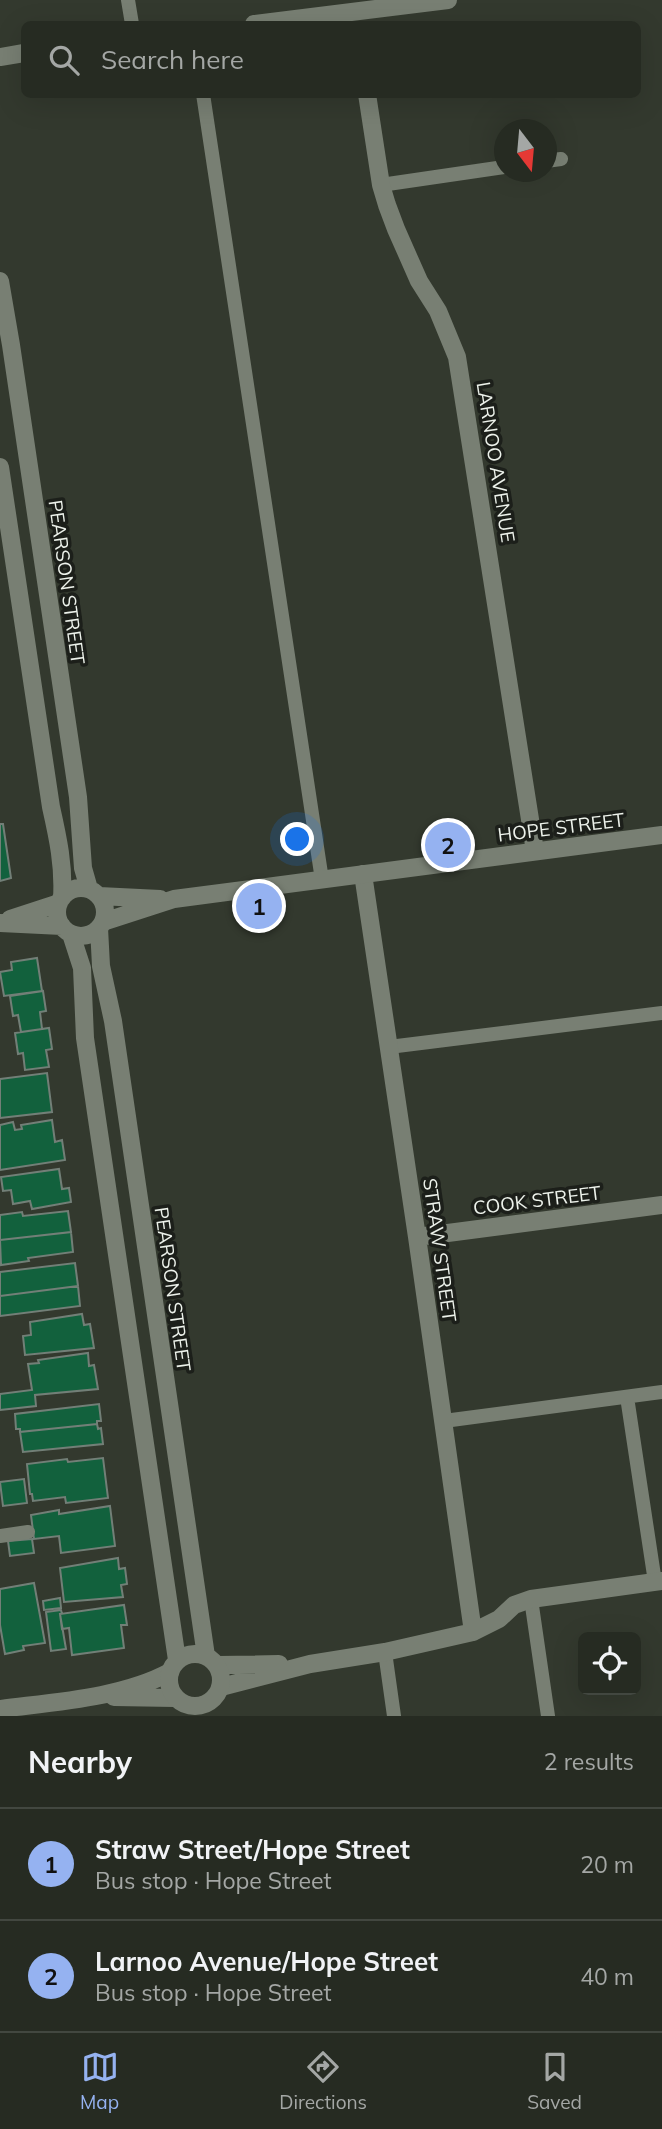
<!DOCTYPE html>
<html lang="en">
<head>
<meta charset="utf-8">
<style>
	body { margin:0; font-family:Mulish,sans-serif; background:#2e332a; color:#f1f3f6 }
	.controls { position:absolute; right:21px; bottom:21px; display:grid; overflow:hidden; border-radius:10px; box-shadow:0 7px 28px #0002 }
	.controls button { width:63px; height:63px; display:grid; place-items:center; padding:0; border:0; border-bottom:2px solid #424740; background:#262b22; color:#f1f3f6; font:35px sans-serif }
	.compass { position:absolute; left:494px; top:119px; width:63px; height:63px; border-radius:50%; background:#262b22; box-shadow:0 7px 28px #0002; rotate:164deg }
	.you { position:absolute; left:298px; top:840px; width:24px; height:24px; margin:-18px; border:5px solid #fff; border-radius:50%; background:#1a73e8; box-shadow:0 0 0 10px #1a73e833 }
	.badge { display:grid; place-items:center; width:46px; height:46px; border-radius:50%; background:#95b2f1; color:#111; font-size:23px; font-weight:700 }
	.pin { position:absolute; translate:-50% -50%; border:4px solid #fff; box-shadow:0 2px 7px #0006 }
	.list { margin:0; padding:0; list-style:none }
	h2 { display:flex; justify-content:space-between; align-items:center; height:91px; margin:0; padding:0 28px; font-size:30px }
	h2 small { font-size:23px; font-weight:400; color:#a4a7a5 }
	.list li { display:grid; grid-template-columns:46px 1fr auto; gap:21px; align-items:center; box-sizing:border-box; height:112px; padding:0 28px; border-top:2px solid #424740 }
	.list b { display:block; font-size:26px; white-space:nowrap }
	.list p { margin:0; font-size:23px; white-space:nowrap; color:#a4a7a5 }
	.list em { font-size:23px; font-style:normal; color:#a4a7a5 }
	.icon { flex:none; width:38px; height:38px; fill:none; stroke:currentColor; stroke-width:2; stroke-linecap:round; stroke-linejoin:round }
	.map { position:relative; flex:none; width:662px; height:1716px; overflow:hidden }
	.search { position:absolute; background:#262b22; box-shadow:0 7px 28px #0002; left:21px; right:21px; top:21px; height:77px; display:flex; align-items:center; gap:18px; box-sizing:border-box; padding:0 24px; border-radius:10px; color:#a4a7a5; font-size:26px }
	.sheet { height:315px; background:#262b22 }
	nav { display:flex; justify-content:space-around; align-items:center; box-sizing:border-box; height:98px; border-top:2px solid #424740; background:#262b22; font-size:19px; color:#a4a7a5 }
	nav a { display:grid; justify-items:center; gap:4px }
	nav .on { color:#95b2f1 }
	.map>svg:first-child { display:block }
	.building { fill:#12613d; stroke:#727f77; stroke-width:2 }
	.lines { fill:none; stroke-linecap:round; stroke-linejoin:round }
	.lane { stroke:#787f73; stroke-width:14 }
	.street { stroke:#787f73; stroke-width:18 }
	.secondary { stroke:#787f73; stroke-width:18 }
	.labels { text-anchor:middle; stroke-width:7; stroke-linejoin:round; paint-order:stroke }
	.street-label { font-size:19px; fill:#edf2eb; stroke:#1c1f1a }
</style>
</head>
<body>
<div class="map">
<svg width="662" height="1716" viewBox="0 0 662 1716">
	<rect width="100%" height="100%" fill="#33392e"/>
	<path class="building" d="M0,824H3L11,878L0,881Z
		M37,958L42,991L4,996L0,972L12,970L11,962Z
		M43,991L46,1011L40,1012L42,1029L21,1032L18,1015L13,1016L10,996Z
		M49,1028L52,1049L46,1050L49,1067L25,1070L23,1053L18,1054L15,1033Z
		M47,1073L52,1112L0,1118V1079Z
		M52,1120L55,1142L62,1140L65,1160L0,1170V1125L13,1122L15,1130L22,1129L21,1125Z
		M59,1169L62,1189L69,1188L71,1202L32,1209L30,1201L13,1204L11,1190L3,1191L1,1177Z
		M68,1211L71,1232L0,1240V1215L22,1212L23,1216Z
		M71,1232L73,1252L28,1258L29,1261L1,1265L0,1240Z
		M75,1263L78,1286L0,1296V1272Z
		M78,1286L80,1306L0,1316V1296Z
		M82,1314L84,1325L90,1324L94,1348L25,1355L23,1336L31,1335L30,1322Z
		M88,1353L89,1366L94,1365L98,1389L35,1395L36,1406L0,1410V1394L32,1390L28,1364L39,1363L38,1360Z
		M99,1404L101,1421H97V1424L20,1432V1429H16L15,1414Z
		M97,1424L98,1429L101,1428L103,1444L23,1452L20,1432Z
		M103,1458L108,1498L66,1503L65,1497L33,1501L32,1494H30L27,1464L67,1459L68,1462Z
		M24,1479L27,1503L3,1506L0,1482Z
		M110,1506L115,1546L61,1553L59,1536L34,1539L31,1515L59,1510V1514Z
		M32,1539L34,1553L10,1556L8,1541Z
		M118,1558L119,1569L125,1568L127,1584L121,1585L123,1597L64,1602L60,1568Z
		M34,1583L45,1643L23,1646L24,1650L5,1654L0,1625V1589Z
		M60,1598L61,1608L44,1610L43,1601Z
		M124,1605L127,1625H121L124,1648L72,1655L69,1628L62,1629L60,1614Z
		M61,1610L62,1614H60L66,1649L51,1651L46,1612Z"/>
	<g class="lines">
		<path class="lane" d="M128,0L132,24
			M203,94L322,880
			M546,161L561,159
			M381,185L504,167
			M389,1047L662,1013
			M627,1397L655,1582
			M444,1421L662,1392
			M0,1536L28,1532
			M531,1599L548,1716
			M385,1652L394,1716"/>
		<path class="street" d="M254,24L448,0
			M0,57L24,53
			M367,94L381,185L387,205L396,229L419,281L438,311L457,357L535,851
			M363,874L417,1237L473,1632
			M417,1237L662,1205
			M218,1665L279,1664
			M221,1687L310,1664L385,1652L473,1632L499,1619L514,1605L531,1599L662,1581
			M114,1697L175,1698
			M0,1709C54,1702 122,1698 170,1672"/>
		<path class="secondary" d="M0,281L11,345L78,797L83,868L89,889
			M0,467L51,807C58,838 64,866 62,898
			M57 912a24 24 0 1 1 48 0a24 24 0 1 1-48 0Z
			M99,896L160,899
			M10,919L59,903
			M103,922L174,899L662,835
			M0,923L62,926
			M99,928L101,966L113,1021L206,1656
			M71,934L82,968L85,1038L177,1660
			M169 1680a26 26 0 1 1 52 0a26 26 0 1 1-52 0Z"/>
	</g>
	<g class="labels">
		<g class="street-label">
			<text transform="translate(496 462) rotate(81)" y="7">LARNOO AVENUE</text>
			<text transform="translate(67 582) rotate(82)" y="7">PEARSON STREET</text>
			<text transform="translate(561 827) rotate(-7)" y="7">HOPE STREET</text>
			<text transform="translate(537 1200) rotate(-7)" y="7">COOK STREET</text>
			<text transform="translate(440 1250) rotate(82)" y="7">STRAW STREET</text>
			<text transform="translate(173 1289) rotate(82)" y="7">PEARSON STREET</text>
		</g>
	</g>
</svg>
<div class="controls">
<button><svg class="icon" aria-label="locate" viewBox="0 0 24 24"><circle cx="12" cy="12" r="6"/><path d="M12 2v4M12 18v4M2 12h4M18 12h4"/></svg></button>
</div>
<svg class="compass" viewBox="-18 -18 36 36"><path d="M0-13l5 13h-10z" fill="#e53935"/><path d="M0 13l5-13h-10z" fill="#a4a7a5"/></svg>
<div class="you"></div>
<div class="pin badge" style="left:259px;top:906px">1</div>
<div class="pin badge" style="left:448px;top:845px">2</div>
<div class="search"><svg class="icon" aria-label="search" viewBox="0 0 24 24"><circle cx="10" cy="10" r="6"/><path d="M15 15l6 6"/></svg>Search here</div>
</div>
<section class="sheet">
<h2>Nearby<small>2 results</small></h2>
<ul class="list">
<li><span class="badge">1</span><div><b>Straw Street/Hope Street</b><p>Bus stop · Hope Street</p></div><em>20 m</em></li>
<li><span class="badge">2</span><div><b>Larnoo Avenue/Hope Street</b><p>Bus stop · Hope Street</p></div><em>40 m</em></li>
</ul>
</section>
<nav>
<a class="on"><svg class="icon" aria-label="map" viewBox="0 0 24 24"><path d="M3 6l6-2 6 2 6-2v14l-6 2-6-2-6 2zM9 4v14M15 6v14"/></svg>Map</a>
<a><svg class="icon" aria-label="directions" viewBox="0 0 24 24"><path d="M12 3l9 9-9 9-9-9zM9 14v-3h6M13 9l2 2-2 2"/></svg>Directions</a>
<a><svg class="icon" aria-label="saved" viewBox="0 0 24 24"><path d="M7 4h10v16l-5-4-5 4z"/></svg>Saved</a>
</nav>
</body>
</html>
